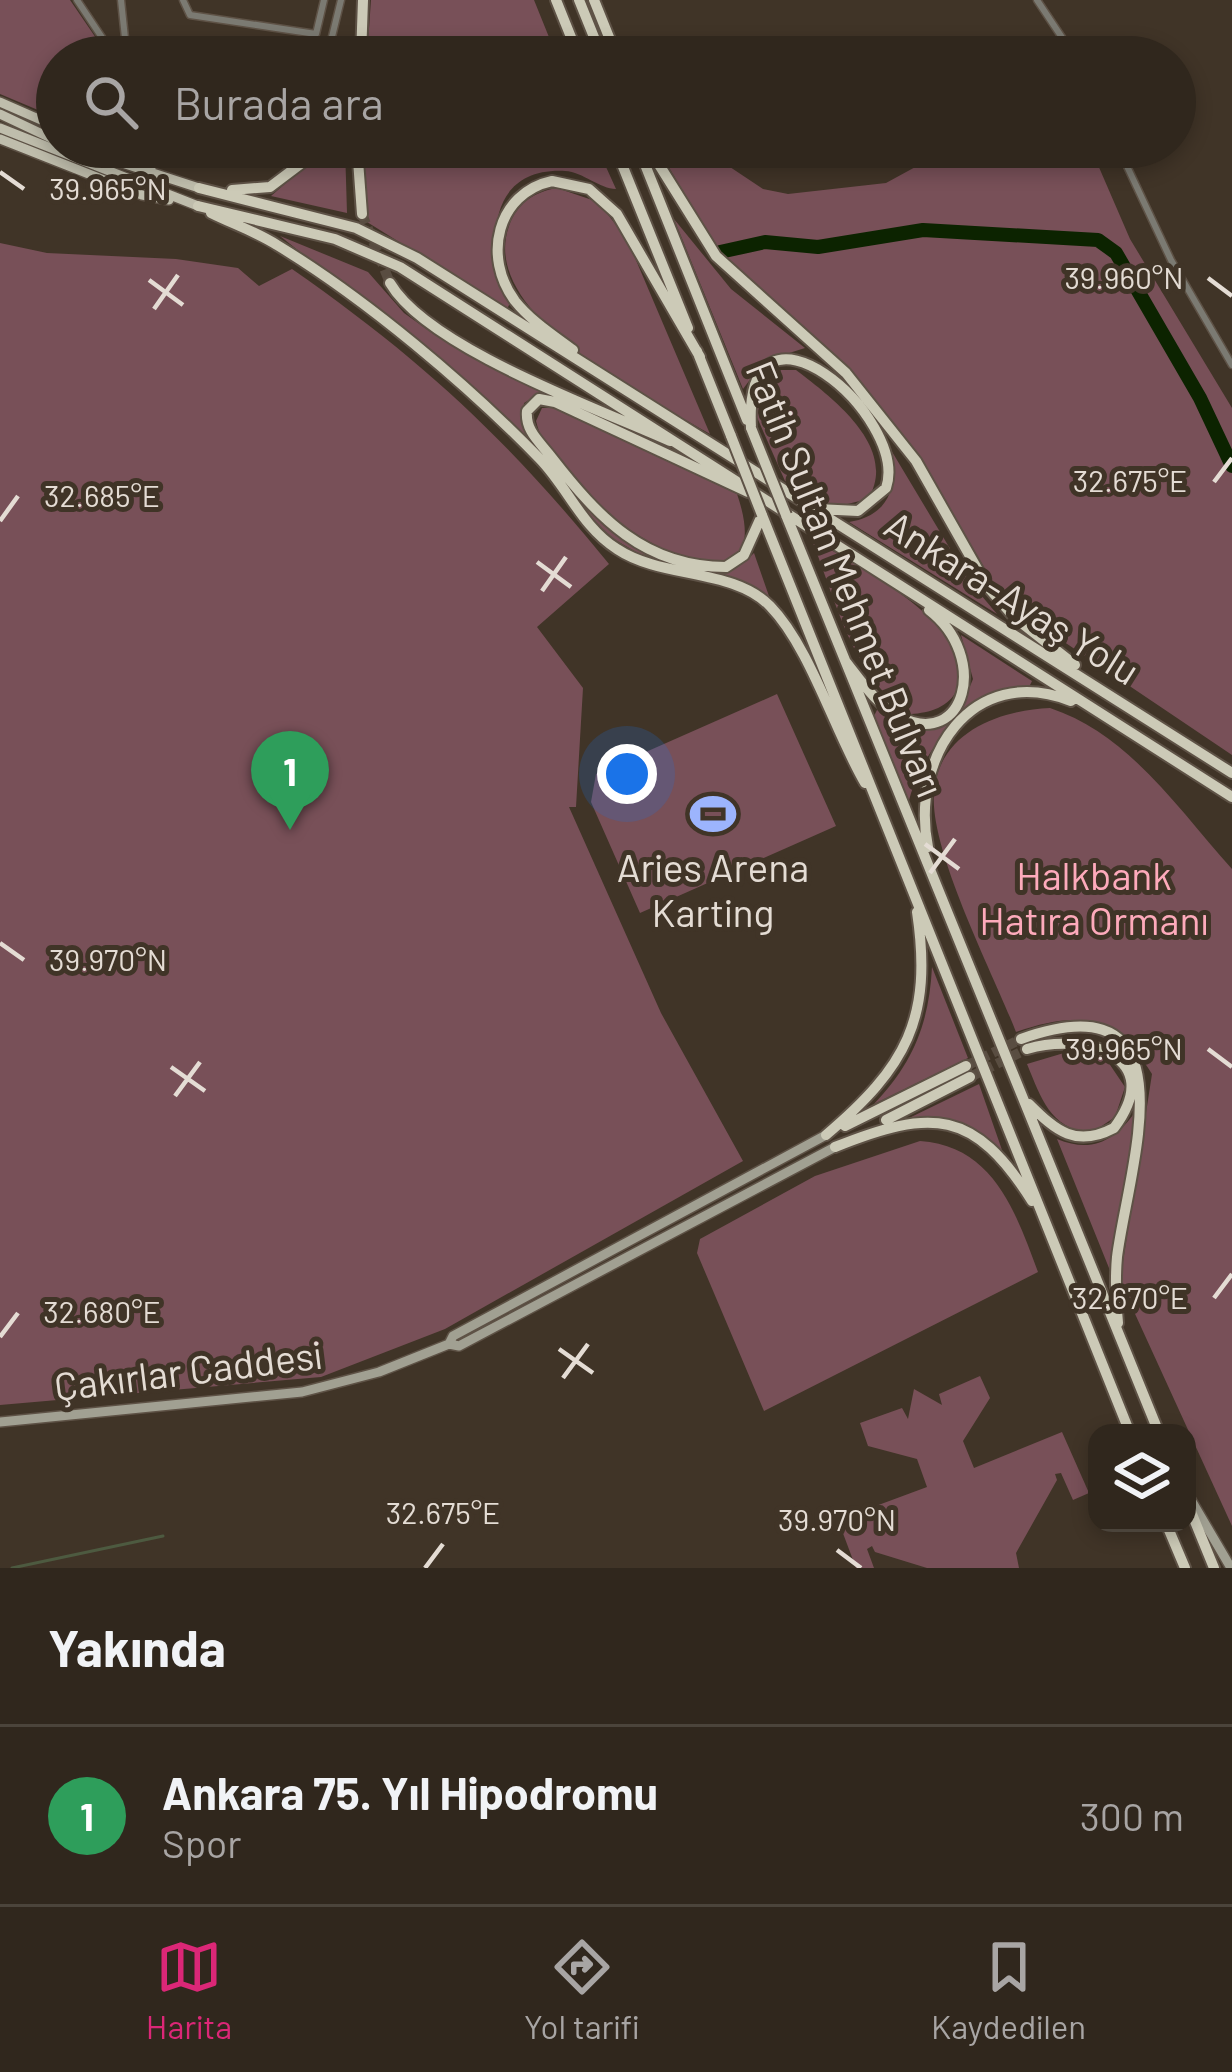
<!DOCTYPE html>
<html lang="tr">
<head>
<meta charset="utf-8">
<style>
	body { margin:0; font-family:Barlow,sans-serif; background:#3c332a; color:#f1f3f6 }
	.controls { position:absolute; right:36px; bottom:36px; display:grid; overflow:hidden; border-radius:24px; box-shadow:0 6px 18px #0003 }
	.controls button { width:108px; height:108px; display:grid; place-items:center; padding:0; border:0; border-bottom:3px solid #4b443b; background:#30271d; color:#f1f3f6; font:60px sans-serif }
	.you { position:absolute; left:627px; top:774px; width:42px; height:42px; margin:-30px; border:9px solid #fff; border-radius:50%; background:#1a73e8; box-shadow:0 0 0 18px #1a73e833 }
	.badge { display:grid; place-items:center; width:78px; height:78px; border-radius:50%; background:#db2777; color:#fff; font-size:39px; font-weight:700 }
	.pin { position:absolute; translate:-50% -99px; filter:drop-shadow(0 3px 6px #0008) }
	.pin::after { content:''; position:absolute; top:63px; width:42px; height:36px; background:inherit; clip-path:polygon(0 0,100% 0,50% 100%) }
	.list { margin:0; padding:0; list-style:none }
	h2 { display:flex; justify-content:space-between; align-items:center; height:156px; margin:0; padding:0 48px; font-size:51px }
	h2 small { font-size:39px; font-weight:400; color:#a8a5a4 }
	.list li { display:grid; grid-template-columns:78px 1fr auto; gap:36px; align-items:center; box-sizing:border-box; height:180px; padding:0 48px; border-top:3px solid #4b443b }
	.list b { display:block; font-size:45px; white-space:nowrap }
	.list p { margin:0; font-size:39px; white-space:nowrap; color:#a8a5a4 }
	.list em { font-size:39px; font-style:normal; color:#a8a5a4 }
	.icon { flex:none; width:66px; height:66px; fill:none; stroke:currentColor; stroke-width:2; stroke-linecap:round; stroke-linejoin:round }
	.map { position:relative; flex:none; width:1232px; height:1568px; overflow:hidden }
	.search { position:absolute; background:#30271d; box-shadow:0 6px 18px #0003; left:36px; right:36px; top:36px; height:132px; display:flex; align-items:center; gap:30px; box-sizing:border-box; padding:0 42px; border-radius:66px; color:#a8a5a4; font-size:45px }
	.sheet { height:336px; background:#30271d }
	nav { display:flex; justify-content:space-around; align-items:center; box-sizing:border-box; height:168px; border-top:3px solid #4b443b; background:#30271d; font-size:33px; color:#a8a5a4 }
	nav a { display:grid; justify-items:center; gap:6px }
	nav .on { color:#db2777 }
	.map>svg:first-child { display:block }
	.green { fill:#785058 }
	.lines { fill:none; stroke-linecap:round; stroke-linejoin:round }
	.stream { stroke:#4d5a40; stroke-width:3 }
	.river { stroke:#0c2300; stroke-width:14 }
	.trunk-tunnel { stroke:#594d41; stroke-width:10; stroke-dasharray:10 5; stroke-linecap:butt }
	.minor-casing { stroke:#5e5246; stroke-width:9 }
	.secondary-casing { stroke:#5e5246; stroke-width:12 }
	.primary-casing { stroke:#5e5246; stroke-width:12 }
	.trunk-casing { stroke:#5e5246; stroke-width:14 }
	.minor { stroke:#7b7a72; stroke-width:6 }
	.secondary { stroke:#a1a092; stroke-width:9 }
	.primary { stroke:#bfbdac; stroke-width:9 }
	.trunk { stroke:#cccab7; stroke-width:10 }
	.trunk-bridge-casing { stroke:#5e5246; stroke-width:14; stroke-linecap:butt }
	.trunk-bridge { stroke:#cccab7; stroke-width:10 }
	.ticks { fill:none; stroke:#e4dcd4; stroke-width:4.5 }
	.labels { text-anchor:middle; stroke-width:10; stroke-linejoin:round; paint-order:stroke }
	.street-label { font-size:39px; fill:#e4dcd4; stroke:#403427 }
	.poi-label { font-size:39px; fill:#e4dcd4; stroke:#403427 }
	.park-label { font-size:39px; fill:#fdaabb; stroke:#403427 }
	.ticks-label { font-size:30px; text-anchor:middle; fill:#e4dcd4; stroke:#403427; stroke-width:10; stroke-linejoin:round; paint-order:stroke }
</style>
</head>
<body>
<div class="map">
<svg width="1232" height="1568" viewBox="0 0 1232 1568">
	<rect width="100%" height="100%" fill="#403427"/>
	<path class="green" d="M0,0H70L109,57H57V118L0,94Z
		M371,0H534L557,57H367Z
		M327,147H345L347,213L271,196Z
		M361,147H597L616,189C600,189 583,172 565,171C483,167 487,252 510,303L507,309L367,222Z
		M657,147H700L763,189L788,194L886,183L952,147H1071L1098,165L1130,239L1232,408V755L1039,625L997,589L921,461L880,407L831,351L716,248Z
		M557,188L598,202L627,239L710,434C649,398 477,315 509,226C517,203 534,192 557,188Z
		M674,219L731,289L805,348L764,361L743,389Z
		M280,236L368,272L404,313L432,333L546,390L524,403L523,426C561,489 611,546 685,565C714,572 732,576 754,553L770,599L751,586L655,563L605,534L454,375Z
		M0,243L47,253L176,259L238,268L259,286L292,269C424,361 508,440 609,564L537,627L583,688L576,807H569L661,1013L743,1161L445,1329L321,1377L0,1405Z
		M781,370H796C834,399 899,448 868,499L835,507L785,481L756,415L762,387Z
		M542,408H557L737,494C790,647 557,513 536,421Z
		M891,450L970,582L997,614L849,522C888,516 899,487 891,450Z
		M811,538C852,564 983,627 957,689C950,707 929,713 911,714C852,679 836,599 811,538Z
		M961,635L1032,681L1029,687C970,695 922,746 908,804L873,718L877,710C925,736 952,735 973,679Z
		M777,694L836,826L640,913L591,802L596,774Z
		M1050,708C1129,734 1178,809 1232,869V1526L1120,1281L1152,1074C1116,1015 1080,1010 1016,1032C994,975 929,850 934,793C938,732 1000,710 1050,708Z
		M932,967L968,1058L874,1104C913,1063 929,1024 932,967Z
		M1074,1050L1104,1056L1125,1087L1115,1117L1090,1134C1049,1126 1042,1100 1027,1064Z
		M979,1084L1002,1150L944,1118L907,1119Z
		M1136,1111L1111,1273L1057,1139C1093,1154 1115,1140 1136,1111Z
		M920,1141C994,1146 1016,1213 1038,1272L764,1411L697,1253L700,1239L815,1176Z
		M980,1376L990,1398L963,1441L974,1468L1062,1432L1089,1493L1073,1500L1061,1473L1055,1474L1057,1480L1016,1553L1019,1568H927L875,1552L872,1546L867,1549L874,1568H856L838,1520L927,1487L917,1459L868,1446L860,1423L902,1408L908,1419L914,1389L942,1405L939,1394Z"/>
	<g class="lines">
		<path class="stream" d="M12,1568L163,1536"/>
		<path class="river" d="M720,252L765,242L818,247L923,230L1098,240L1116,253L1200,398L1232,466"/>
		<path class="trunk-tunnel" d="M362,214L390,283
			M966,1066L1021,1039
			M970,1077L1027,1049"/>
		<g class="minor-casing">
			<path id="minor" d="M77,0L115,57
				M121,0L127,57
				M183,0L190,15L316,34L324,0
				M1037,0L1075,57
				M327,57L341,0
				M178,147C202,176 240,157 269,147
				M1118,147L1171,260L1232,365"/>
		</g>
		<g class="secondary-casing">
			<path id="secondary" d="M826,1135L453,1336L449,1344L459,1346L835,1147
				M0,1422L302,1392L379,1372L449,1344
				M1187,1493L1231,1568"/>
		</g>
		<g class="primary-casing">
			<path id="primary" d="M0,102L57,127
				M0,114L57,141
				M0,128L198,206
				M0,139L142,195L169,200
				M73,147L199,188
				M105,147L151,169"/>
		</g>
		<g class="trunk-casing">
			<path id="trunk" d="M556,0L579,57
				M579,0L602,57
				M594,0L617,57
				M361,57L363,0
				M357,147L362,214
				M615,147L688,328
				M638,147L747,420
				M648,147L716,256L846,373L916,461L987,586L1014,617L1075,665
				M199,188L356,228L417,258L1232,773
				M232,190L270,187L323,147
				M198,206L335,239L400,267L1232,797
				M211,213C233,224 257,232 277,245C366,299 467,384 540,459C568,488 582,527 617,549C662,579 733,568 770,606C810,647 835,732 865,783
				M390,283C428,348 599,409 670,441
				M573,350C553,335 531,321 515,301C482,257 497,193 552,181L589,189L617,214L700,357
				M697,351L731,436
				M751,428C743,274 910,417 886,488L858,511L817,509
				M748,492L555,402L539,399L527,411C525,431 540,442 552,458C598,517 644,567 726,567L744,555L762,515
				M762,515L1130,1433
				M786,515L1159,1433
				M846,662C861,681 877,705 900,717C965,750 990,657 929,610
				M928,847C910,758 971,662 1071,701
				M1021,1039C1198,976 1128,1169 1117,1257C1115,1279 1116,1301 1118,1323
				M1027,1049C1085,1032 1168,1056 1114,1128C1076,1148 1056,1131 1029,1104
				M886,1120L970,1077
				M845,1126L966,1066
				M826,1135C906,1067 933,1019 917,912
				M835,1147C932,1108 974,1109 1032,1201
				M1187,1502L1214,1568
				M1166,1523L1185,1568"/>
		</g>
		<use href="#minor" class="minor"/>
		<use href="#secondary" class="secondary"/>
		<use href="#primary" class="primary"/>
		<use href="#trunk" class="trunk"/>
		<g class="trunk-bridge-casing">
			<path id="trunk-bridge" d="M751,428L786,515
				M731,436L762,515"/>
		</g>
		<use href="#trunk-bridge" class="trunk-bridge"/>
	</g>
	<path class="ticks" d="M0,172L24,189M1208,278L1232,296M149,280L183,305M154,309L178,275M1214,482L1232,458M0,521L18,496M537,562L571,587M542,591L566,557M925,844L959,869M930,873L955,839M0,943L24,960M1208,1049L1232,1067M171,1067L205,1091M175,1096L200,1062M1214,1298L1232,1274M0,1337L18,1313M559,1349L593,1373M563,1378L588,1344M837,1550L861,1568M425,1568L443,1544"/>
	<defs>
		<g id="stadium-bare" transform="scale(3.6)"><path d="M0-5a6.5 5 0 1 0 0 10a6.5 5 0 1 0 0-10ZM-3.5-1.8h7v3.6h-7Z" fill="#9cb4fd" stroke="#403427" stroke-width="2.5" paint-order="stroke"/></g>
	</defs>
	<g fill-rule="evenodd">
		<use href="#stadium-bare" x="713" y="814"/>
	</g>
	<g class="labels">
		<g class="street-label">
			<text transform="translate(845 579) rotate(68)" y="14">Fatih Sultan Mehmet Bulvarı</text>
			<text transform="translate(1012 598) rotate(32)" y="14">Ankara-Ayaş Yolu</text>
			<text transform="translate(188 1371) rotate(-7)" y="14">Çakırlar Caddesi</text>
		</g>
		<g class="poi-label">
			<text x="713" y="882">Aries Arena<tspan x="713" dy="45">Karting</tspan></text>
		</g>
		<g class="park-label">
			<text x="1094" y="890">Halkbank<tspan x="1094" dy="45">Hatıra Ormanı</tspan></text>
		</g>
	</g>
	<g class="ticks-label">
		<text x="108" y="200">39.965°N</text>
		<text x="1124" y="289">39.960°N</text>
		<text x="1130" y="492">32.675°E</text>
		<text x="102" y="507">32.685°E</text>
		<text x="108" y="971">39.970°N</text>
		<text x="1124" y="1060">39.965°N</text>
		<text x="1130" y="1309">32.670°E</text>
		<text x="102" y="1323">32.680°E</text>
		<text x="443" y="1524">32.675°E</text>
		<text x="837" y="1531">39.970°N</text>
	</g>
</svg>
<div class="controls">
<button><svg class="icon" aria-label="layers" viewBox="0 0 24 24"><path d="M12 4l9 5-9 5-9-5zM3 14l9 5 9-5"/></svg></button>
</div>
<div class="you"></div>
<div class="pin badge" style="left:290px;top:830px;background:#2e9e5b">1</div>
<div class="search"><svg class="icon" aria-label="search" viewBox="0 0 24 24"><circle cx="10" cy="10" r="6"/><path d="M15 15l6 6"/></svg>Burada ara</div>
</div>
<section class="sheet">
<h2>Yakında<small></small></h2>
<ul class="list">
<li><span class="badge" style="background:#2e9e5b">1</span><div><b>Ankara 75. Yıl Hipodromu</b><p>Spor</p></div><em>300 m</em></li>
</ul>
</section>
<nav>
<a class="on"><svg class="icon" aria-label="map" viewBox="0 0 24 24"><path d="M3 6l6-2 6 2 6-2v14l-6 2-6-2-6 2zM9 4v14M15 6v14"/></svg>Harita</a>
<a><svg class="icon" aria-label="directions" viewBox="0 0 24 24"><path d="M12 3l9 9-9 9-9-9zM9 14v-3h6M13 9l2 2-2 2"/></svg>Yol tarifi</a>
<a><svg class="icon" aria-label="saved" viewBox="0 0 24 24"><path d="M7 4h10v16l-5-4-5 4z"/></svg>Kaydedilen</a>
</nav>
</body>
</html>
